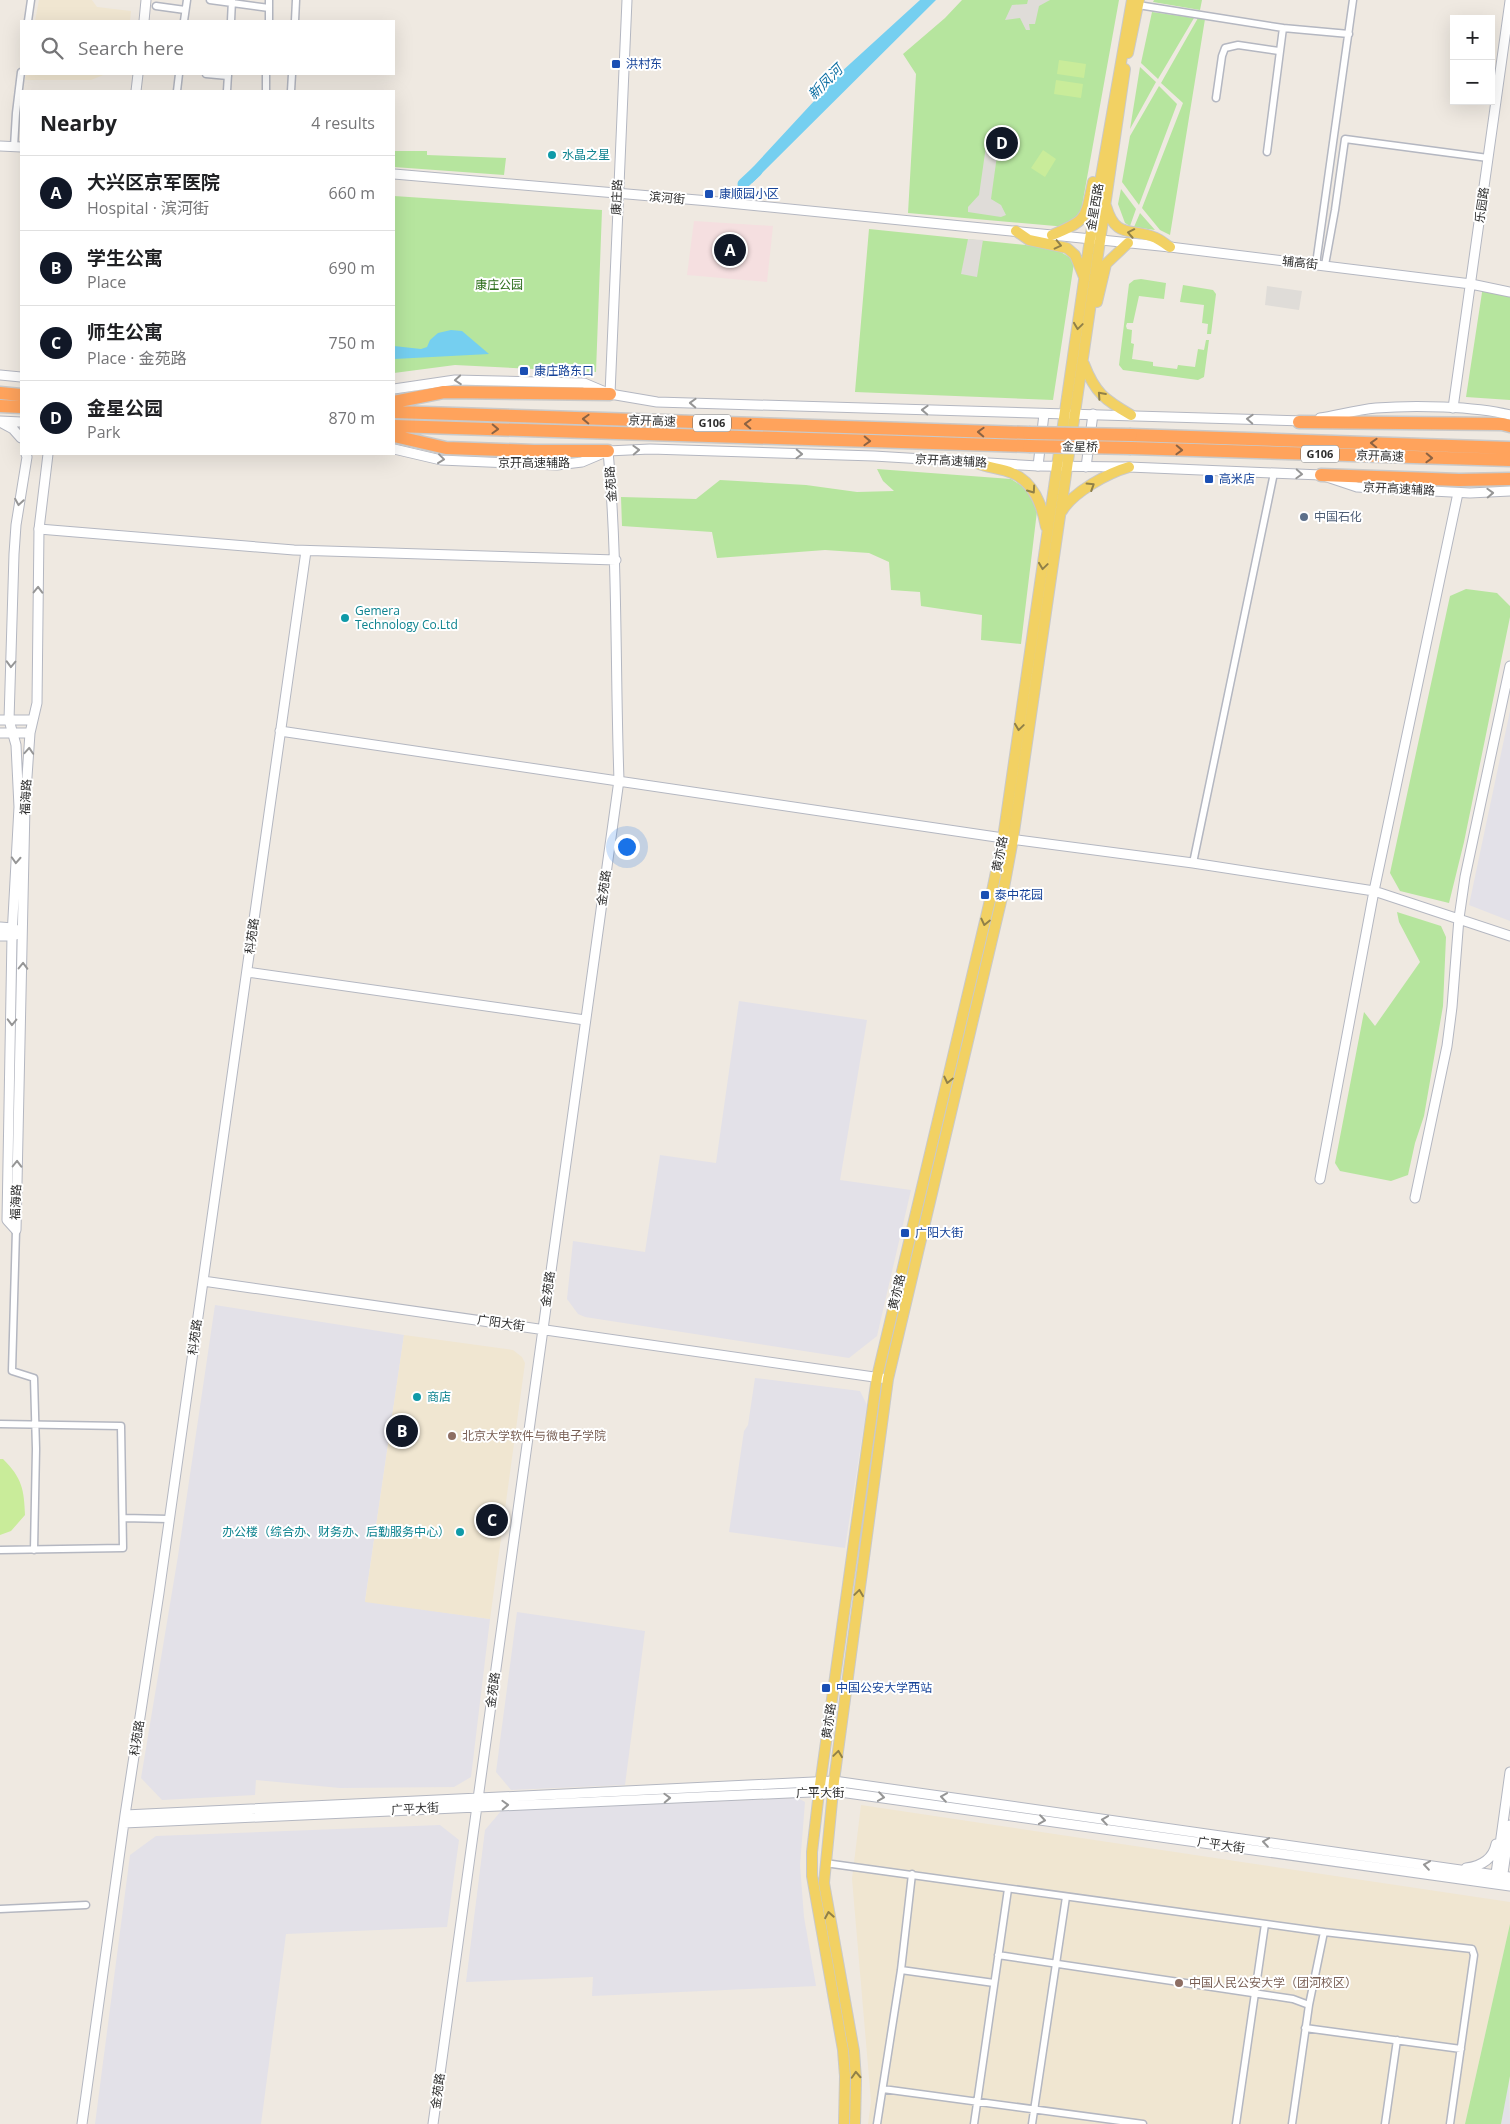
<!DOCTYPE html>
<html lang="en">
<head>
<meta charset="utf-8">
<style>
	body { margin:0; font-family:"Open Sans","Noto Sans SC",sans-serif; background:#f6f6f6; color:#202124 }
	.controls { position:absolute; right:15px; top:15px; display:grid; overflow:hidden; border-radius:0px; box-shadow:0 5px 20px #0002 }
	.controls button { width:45px; height:45px; display:grid; place-items:center; padding:0; border:0; border-bottom:1px solid #e0e0e0; background:#fff; color:#202124; font:25px sans-serif }
	.you { position:absolute; left:626px; top:846px; width:18px; height:18px; margin:-12px; border:4px solid #fff; border-radius:50%; background:#1a73e8; box-shadow:0 0 0 8px #1a73e833 }
	.badge { display:grid; place-items:center; width:32px; height:32px; border-radius:50%; background:#111827; color:#fff; font-size:16px; font-weight:700 }
	.pin { position:absolute; translate:-50% -50%; border:2px solid #fff; box-shadow:0 1px 5px #0006 }
	.list { margin:0; padding:0; list-style:none }
	h2 { display:flex; justify-content:space-between; align-items:center; height:65px; margin:0; padding:0 20px; font-size:21px }
	h2 small { font-size:16px; font-weight:400; color:#757577 }
	.list li { display:grid; grid-template-columns:32px 1fr auto; gap:15px; align-items:center; box-sizing:border-box; height:75px; padding:0 20px; border-top:1px solid #e0e0e0 }
	.list b { display:block; font-size:19px; white-space:nowrap }
	.list p { margin:0; font-size:16px; white-space:nowrap; color:#757577 }
	.list em { font-size:16px; font-style:normal; color:#757577 }
	.icon { flex:none; width:28px; height:28px; fill:none; stroke:currentColor; stroke-width:2; stroke-linecap:round; stroke-linejoin:round }
	.map { position:relative; flex:none; width:1510px; height:2124px; overflow:hidden }
	.search { position:absolute; background:#fff; box-shadow:0 5px 20px #0002; left:20px; top:20px; width:375px; height:55px; display:flex; align-items:center; gap:12px; box-sizing:border-box; padding:0 18px; border-radius:0px; color:#757577; font-size:19px }
	.panel { position:absolute; background:#fff; box-shadow:0 5px 20px #0002; left:20px; top:90px; width:375px; height:365px; border-radius:0px }
	.map>svg:first-child { display:block }
	.industrial { fill:#e3e1e8 }
	.education { fill:#f0e6d1 }
	.medical { fill:#f5dfe0 }
	.green { fill:#b6e59e }
	.pitch { fill:#c9ec9a }
	.plaza { fill:#dfdcd8 }
	.water { fill:#75cff0 }
	.lines { fill:none; stroke-linecap:round; stroke-linejoin:round }
	.river { stroke:#75cff0; stroke-width:11 }
	.minor-casing { stroke:#b4b7c1; stroke-width:9 }
	.tertiary-casing { stroke:#b4b7c1; stroke-width:11 }
	.secondary-casing { stroke:#b4b7c1; stroke-width:11 }
	.primary-casing { stroke:#c9c9c9; stroke-width:12 }
	.motorway-casing { stroke:#c9c9c9; stroke-width:15 }
	.minor { stroke:#fff; stroke-width:6 }
	.tertiary { stroke:#fff; stroke-width:9 }
	.secondary { stroke:#fff; stroke-width:9 }
	.primary { stroke:#f2d163; stroke-width:10 }
	.motorway { stroke:#ffa35c; stroke-width:12 }
	.motorway-bridge-casing { stroke:#c9c9c9; stroke-width:15; stroke-linecap:butt }
	.motorway-bridge { stroke:#ffa35c; stroke-width:12 }
	.oneway { stroke:#908048 }
	.oneway2 { stroke:#969696 }
	.oneway3 { stroke:#8c6343 }
	.transit-dot { fill:#1a4fb4; stroke:#fff; stroke-width:2 }
	.culture-dot { fill:#0f9aa8; stroke:#fff; stroke-width:2 }
	.service-dot { fill:#5c6f8a; stroke:#fff; stroke-width:2 }
	.education-dot { fill:#8d6e63; stroke:#fff; stroke-width:2 }
	.labels { text-anchor:middle; stroke-width:4; stroke-linejoin:round; paint-order:stroke }
	.shield { fill:#fff; stroke:#6d6d6d; stroke-width:1 }
	.shield-label { font-size:11px; font-weight:bold; fill:#2e2e2e }
	.transit-label { font-size:12px; fill:#164399; stroke:#fff; text-anchor:start }
	.culture-label { font-size:12px; fill:#0d838f; stroke:#fff; text-anchor:start }
	.street-label { font-size:12px; fill:#2e2e2e; stroke:#fff }
	.park-label { font-size:12px; fill:#2c6e1b; stroke:#fff }
	.service-label { font-size:12px; fill:#4e5e75; stroke:#fff; text-anchor:start }
	.education-label { font-size:12px; fill:#785e54; stroke:#fff; text-anchor:start }
	.water-label { font-size:14px; font-style:italic; fill:#0d6fa3; stroke:#fff }
</style>
</head>
<body>
<div class="map">
<svg width="1510" height="2124" viewBox="0 0 1510 2124">
	<rect width="100%" height="100%" fill="#efe9e1"/>
	<path class="industrial" d="M1510,711V921L1469,905Z
		M739,1001L867,1020L840,1180L911,1190L877,1336L849,1358L585,1317L578,1314L567,1299L573,1241L645,1252L660,1155L716,1163Z
		M215,1305L404,1335L365,1601L490,1619L471,1777L454,1787L340,1788L256,1780L255,1795L162,1800L141,1778L178,1556Z
		M755,1378L860,1391L867,1405L845,1548L729,1532L744,1431L748,1425Z
		M517,1612L645,1631L625,1785L511,1790L496,1772Z
		M798,1798L805,1802L800,1865L804,1917L816,1986L592,1996L593,1977L466,1982L485,1830L501,1811Z
		M440,1825L459,1840L447,1927L286,1934L261,2124H95L130,1855L156,1836Z
		M1509,2076L1510,2124H1501Z"/>
	<path class="education" d="M39,0H92L97,7L131,11L130,21H35Z
		M26,74H106L91,80H25Z
		M404,1335L513,1350L522,1357L525,1363L490,1619L365,1602Z
		M861,1805L1510,1902V1924L1465,2124H868L871,2101L852,1879Z"/>
	<path class="medical" d="M694,221L773,226L767,282L687,275Z"/>
	<path class="green" d="M962,0H1119L1078,228L908,213L916,74L903,54L945,18Z
		M1154,0H1202L1200,10L1153,2Z
		M1152,12L1194,18L1158,79L1141,63Z
		M1198,18L1205,19L1170,235L1160,230L1142,208L1183,103L1161,83Z
		M1140,67L1156,82L1130,129Z
		M1159,86L1177,104L1139,205L1122,182L1130,136Z
		M394,151H427V155L506,158L504,175L394,167Z
		M1121,189L1136,209L1130,226L1125,223L1118,204Z
		M394,196L602,210L596,372L455,365L394,373Z
		M1140,213L1155,230L1134,227Z
		M869,229L1054,248L1069,257L1074,263L1053,400L855,392Z
		M1141,279L1166,283L1164,299L1139,296L1133,323H1127L1126,326L1127,329L1132,330L1131,343L1134,344L1132,359L1153,362V366L1177,369L1178,365L1195,367L1198,349L1204,350L1206,340H1209L1204,377L1198,380L1123,370L1119,365L1129,284L1134,280Z
		M1183,285L1213,290L1216,294L1211,334H1207L1208,324L1202,323L1204,305L1180,302Z
		M1483,286L1510,292V400L1466,397Z
		M877,469L1011,479L1030,491L1038,503L1021,644L981,640L982,615L921,606L920,592L891,590L889,562L869,553L825,550L717,558L712,532L622,526L621,497L696,499L720,480L806,485L857,492L894,491L883,481Z
		M1466,589L1497,593L1510,606V617L1464,842L1449,903L1400,891L1390,873L1450,596Z
		M1397,912L1441,926L1446,937L1443,1006L1424,1116L1415,1143L1408,1175L1391,1181L1340,1171L1335,1163L1364,1012L1375,1026L1420,962L1399,922Z
		M1510,1924V2076L1501,2124H1465Z"/>
	<path class="pitch" d="M1059,60L1086,64L1084,78L1057,74Z
		M1056,80L1083,84L1081,98L1054,94Z
		M1043,150L1056,159L1045,177L1031,168Z
		M0,1459H3C22,1478 24,1489 25,1515L11,1531L0,1535Z"/>
	<path class="plaza" d="M1028,0H1050L1039,6L1035,24H1029L1030,30H1026L1020,18L1005,20L1012,5L1027,4Z
		M988,132L1000,134L991,199L1001,205L1006,215L1001,217L968,212V207L979,195Z
		M968,239L983,240L977,277L961,274Z
		M1267,286L1302,291L1299,310L1265,305Z"/>
	<path class="water" d="M920,0H936L752,183L742,179L840,73Z
		M451,330L462,331L489,354L394,359V346L421,349L427,347L430,340L438,333Z"/>
	<g class="lines">
		<path class="river" d="M743,184L757,171"/>
		<g class="minor-casing">
			<path id="minor" d="M210,0L269,8
				M1138,5L1283,28L1267,152
				M156,6L185,10
				M28,21L31,0
				M184,21L187,0
				M231,21L232,0
				M269,21V0
				M295,21L296,0
				M1283,28L1349,34
				M206,74L228,76
				M177,91L179,74
				M227,91L228,74
				M266,91V74
				M291,91L292,74
				M1216,98L1222,56L1225,48L1238,45L1279,51
				M14,147L16,113L21,72
				M1316,264L1353,0
				M1325,265L1335,210L1345,139L1488,158
				M1193,863L1274,473
				M16,1230L12,1371L34,1378L36,1449L34,1550
				M0,1424L121,1426L123,1548L0,1550
				M123,1518L169,1519
				M825,1863L1324,1932L1472,1949L1474,1955L1450,2124
				M0,1909L86,1905
				M998,1955L1293,1999L1309,2005L1292,2124
				M901,1970L994,1983
				M1309,2005L1324,1932
				M1305,2028L1461,2049
				M883,2089L1143,2124
				M877,2124L901,1970L912,1874
				M974,2124L1008,1889
				M1032,2124L1066,1897
				M1236,2124L1265,1924
				M1385,2124L1397,2040"/>
		</g>
		<g class="tertiary-casing">
			<path id="tertiary" d="M144,21L146,0
				M136,91L138,74
				M0,146L21,147
				M394,174L709,201L1052,235L1170,247L1471,284L1510,292
				M610,394L627,0
				M1453,408L1510,1
				M1038,466L1044,414
				M1086,467L1093,414
				M39,529L294,550L616,560
				M280,731L1003,838L1193,863L1374,891L1510,936
				M0,927L13,928L19,931
				M0,936H12L19,934
				M247,972L585,1020
				M1320,1179L1374,891L1458,493
				M1415,1198L1447,1046L1452,1007L1459,918L1465,877L1510,666
				M203,1281L888,1379
				M125,1815L834,1781L1510,1877
				M124,1823L833,1791L1510,1886
				M1466,1868C1481,1866 1493,1860 1496,1844
				M1502,1880L1510,1825
				M1495,1881L1510,1772
				M82,2124L125,1815L159,1593L306,551
				M433,2124L619,780C615,670 618,560 608,451"/>
		</g>
		<g class="secondary-casing">
			<path id="secondary" d="M0,375L21,377
				M394,389L455,380L584,383L610,394L657,402L1304,421
				M1320,418C1338,415 1357,410 1376,408C1413,405 1474,406 1510,415
				M0,421L21,422
				M0,422L13,429L21,438
				M394,449L441,460L557,465L582,462L608,451L650,449L874,456L1038,466L1129,467L1321,475L1357,487L1470,493L1510,491
				M0,720H33
				M0,733H30
				M16,1230L7,1220L12,936L19,807L16,745L9,720L14,554L16,525L27,457L26,454
				M16,1230L25,806L30,733L37,703L39,529L48,454"/>
		</g>
		<g class="primary-casing">
			<path id="primary" d="M1128,53L1139,0
				M1106,206C1116,240 1131,227 1156,238C1161,240 1165,244 1170,247
				M1016,231L1029,240L1067,248L1075,255L1084,277
				M1052,235C1088,220 1085,219 1093,182
				M1097,302L1106,264L1128,243
				M1084,364C1095,393 1105,400 1131,415
				M974,462C986,468 1000,468 1012,473C1034,482 1042,505 1046,527
				M1062,511C1073,492 1108,473 1129,467
				M844,2124L845,2076L843,2050L812,1876V1852L819,1792L877,1377L991,896L1003,838L1090,239L1132,0
				M855,2124L856,2080L854,2051L824,1883L834,1781L888,1379L1003,893L1013,839L1125,69"/>
		</g>
		<g class="motorway-casing">
			<path id="motorway" d="M0,393L21,395
				M394,402L444,392L610,394
				M0,406L21,407
				M394,412L1029,433
				M1299,422L1502,424L1510,426
				M394,426L1029,446
				M1131,435L1510,448
				M394,436L446,448L534,451H608
				M1131,448L1510,460
				M1321,475L1459,480L1510,479"/>
		</g>
		<use href="#minor" class="minor"/>
		<use href="#tertiary" class="tertiary"/>
		<use href="#secondary" class="secondary"/>
		<use href="#primary" class="primary"/>
		<use href="#motorway" class="motorway"/>
		<g class="motorway-bridge-casing">
			<path id="motorway-bridge" d="M1029,433L1131,435
				M1029,446L1131,448"/>
		</g>
		<use href="#motorway-bridge" class="motorway-bridge"/>
	</g>
	<defs><path id="oneway-chevron" d="M-2-3.5L2.5 0L-2 3.5" fill="none" stroke-width="1.6" stroke-linecap="round" stroke-linejoin="round" transform="scale(1.25)"/></defs>
	<g class="oneway">
		<use href="#oneway-chevron" transform="translate(1131 233) rotate(-169)"/>
		<use href="#oneway-chevron" transform="translate(1058 245) rotate(13)"/>
		<use href="#oneway-chevron" transform="translate(1078 326) rotate(98)"/>
		<use href="#oneway-chevron" transform="translate(1101 395) rotate(-132)"/>
		<use href="#oneway-chevron" transform="translate(1091 486) rotate(-32)"/>
		<use href="#oneway-chevron" transform="translate(1032 490) rotate(55)"/>
		<use href="#oneway-chevron" transform="translate(1043 566) rotate(98)"/>
		<use href="#oneway-chevron" transform="translate(1019 727) rotate(98)"/>
		<use href="#oneway-chevron" transform="translate(985 922) rotate(103)"/>
		<use href="#oneway-chevron" transform="translate(948 1080) rotate(103)"/>
		<use href="#oneway-chevron" transform="translate(859 1593) rotate(-82)"/>
		<use href="#oneway-chevron" transform="translate(838 1754) rotate(-82)"/>
		<use href="#oneway-chevron" transform="translate(829 1915) rotate(-100)"/>
		<use href="#oneway-chevron" transform="translate(856 2075) rotate(-93)"/>
	</g>
	<g class="oneway2">
		<use href="#oneway-chevron" transform="translate(458 380) rotate(176)"/>
		<use href="#oneway-chevron" transform="translate(693 403) rotate(-178)"/>
		<use href="#oneway-chevron" transform="translate(925 410) rotate(-178)"/>
		<use href="#oneway-chevron" transform="translate(1250 419) rotate(-177)"/>
		<use href="#oneway-chevron" transform="translate(636 450) rotate(-2)"/>
		<use href="#oneway-chevron" transform="translate(799 454) rotate(2)"/>
		<use href="#oneway-chevron" transform="translate(441 459) rotate(7)"/>
		<use href="#oneway-chevron" transform="translate(1299 474) rotate(3)"/>
		<use href="#oneway-chevron" transform="translate(1490 493) rotate(-2)"/>
		<use href="#oneway-chevron" transform="translate(19 502) rotate(99)"/>
		<use href="#oneway-chevron" transform="translate(38 590) rotate(-89)"/>
		<use href="#oneway-chevron" transform="translate(11 664) rotate(92)"/>
		<use href="#oneway-chevron" transform="translate(29 751) rotate(-86)"/>
		<use href="#oneway-chevron" transform="translate(16 860) rotate(93)"/>
		<use href="#oneway-chevron" transform="translate(23 966) rotate(-89)"/>
		<use href="#oneway-chevron" transform="translate(12 1022) rotate(91)"/>
		<use href="#oneway-chevron" transform="translate(17 1164) rotate(-89)"/>
		<use href="#oneway-chevron" transform="translate(881 1797) rotate(8)"/>
		<use href="#oneway-chevron" transform="translate(944 1797) rotate(-172)"/>
		<use href="#oneway-chevron" transform="translate(667 1798) rotate(-2)"/>
		<use href="#oneway-chevron" transform="translate(505 1805) rotate(-2)"/>
		<use href="#oneway-chevron" transform="translate(1042 1820) rotate(8)"/>
		<use href="#oneway-chevron" transform="translate(1105 1820) rotate(-172)"/>
		<use href="#oneway-chevron" transform="translate(1266 1842) rotate(-172)"/>
		<use href="#oneway-chevron" transform="translate(1427 1865) rotate(-172)"/>
	</g>
	<g class="oneway3">
		<use href="#oneway-chevron" transform="translate(586 419) rotate(-178)"/>
		<use href="#oneway-chevron" transform="translate(748 424) rotate(-178)"/>
		<use href="#oneway-chevron" transform="translate(495 429) rotate(2)"/>
		<use href="#oneway-chevron" transform="translate(981 432) rotate(-178)"/>
		<use href="#oneway-chevron" transform="translate(867 441) rotate(2)"/>
		<use href="#oneway-chevron" transform="translate(1374 443) rotate(-178)"/>
		<use href="#oneway-chevron" transform="translate(1179 450) rotate(2)"/>
		<use href="#oneway-chevron" transform="translate(1429 458) rotate(2)"/>
	</g>
	<g class="transit-dot">
		<rect x="611" y="59" width="10" height="10" rx="2.5"/>
		<rect x="704" y="189" width="10" height="10" rx="2.5"/>
		<rect x="519" y="366" width="10" height="10" rx="2.5"/>
		<rect x="1204" y="474" width="10" height="10" rx="2.5"/>
		<rect x="980" y="890" width="10" height="10" rx="2.5"/>
		<rect x="900" y="1228" width="10" height="10" rx="2.5"/>
		<rect x="821" y="1683" width="10" height="10" rx="2.5"/>
	</g>
	<g class="culture-dot">
		<circle cx="552" cy="155" r="5"/>
		<circle cx="345" cy="618" r="5"/>
		<circle cx="417" cy="1397" r="5"/>
		<circle cx="460" cy="1532" r="5"/>
	</g>
	<circle class="service-dot" cx="1304" cy="517" r="5"/>
	<g class="education-dot">
		<circle cx="452" cy="1436" r="5"/>
		<circle cx="1179" cy="1983" r="5"/>
	</g>
	<g class="labels">
		<g class="shield">
			<rect x="693" y="414.5" width="38" height="17" rx="4"/>
			<rect x="1301" y="445.5" width="38" height="17" rx="4"/>
		</g>
		<g class="shield-label">
			<text x="712" y="427">G106</text>
			<text x="1320" y="458">G106</text>
		</g>
		<g class="transit-label">
			<text x="626" y="68">洪村东</text>
			<text x="719" y="198">康顺园小区</text>
			<text x="534" y="375">康庄路东口</text>
			<text x="1219" y="483">高米店</text>
			<text x="995" y="899">泰中花园</text>
			<text x="915" y="1237">广阳大街</text>
			<text x="836" y="1692">中国公安大学西站</text>
		</g>
		<g class="culture-label">
			<text x="562" y="159">水晶之星</text>
			<text x="355" y="615">Gemera<tspan x="355" dy="14">Technology Co.Ltd</tspan></text>
			<text x="427" y="1401">商店</text>
			<text x="450" y="1536" text-anchor="end">办公楼（综合办、财务办、后勤服务中心）</text>
		</g>
		<g class="street-label">
			<text transform="translate(617 197) rotate(-88)" y="4">康庄路</text>
			<text transform="translate(667 198) rotate(5)" y="4">滨河街</text>
			<text transform="translate(1482 205) rotate(-82)" y="4">乐园路</text>
			<text transform="translate(1095 207) rotate(-80)" y="4">金星西路</text>
			<text transform="translate(1300 263) rotate(6)" y="4">辅高街</text>
			<text transform="translate(652 421) rotate(2)" y="4">京开高速</text>
			<text transform="translate(1080 447) rotate(1)" y="4">金星桥</text>
			<text transform="translate(1380 456) rotate(2)" y="4">京开高速</text>
			<text transform="translate(951 461) rotate(3)" y="4">京开高速辅路</text>
			<text x="534" y="467">京开高速辅路</text>
			<text transform="translate(611 484) rotate(-94)" y="4">金苑路</text>
			<text transform="translate(1399 489) rotate(3)" y="4">京开高速辅路</text>
			<text transform="translate(26 797) rotate(-87)" y="4">福海路</text>
			<text transform="translate(1000 854) rotate(-79)" y="4">黄亦路</text>
			<text transform="translate(604 888) rotate(-82)" y="4">金苑路</text>
			<text transform="translate(252 936) rotate(-82)" y="4">科苑路</text>
			<text transform="translate(16 1202) rotate(-88)" y="4">福海路</text>
			<text transform="translate(548 1289) rotate(-82)" y="4">金苑路</text>
			<text transform="translate(897 1292) rotate(-77)" y="4">黄亦路</text>
			<text transform="translate(501 1323) rotate(8)" y="4">广阳大街</text>
			<text transform="translate(195 1337) rotate(-82)" y="4">科苑路</text>
			<text transform="translate(493 1690) rotate(-82)" y="4">金苑路</text>
			<text transform="translate(829 1721) rotate(-82)" y="4">黄亦路</text>
			<text transform="translate(137 1738) rotate(-81)" y="4">科苑路</text>
			<text x="820" y="1797">广平大街</text>
			<text transform="translate(415 1809) rotate(-3)" y="4">广平大街</text>
			<text transform="translate(1221 1845) rotate(8)" y="4">广平大街</text>
			<text transform="translate(438 2091) rotate(-82)" y="4">金苑路</text>
		</g>
		<g class="park-label">
			<text x="499" y="289">康庄公园</text>
		</g>
		<g class="service-label">
			<text x="1314" y="521">中国石化</text>
		</g>
		<g class="education-label">
			<text x="462" y="1440">北京大学软件与微电子学院</text>
			<text x="1189" y="1987">中国人民公安大学（团河校区）</text>
		</g>
		<g class="water-label">
			<text transform="translate(825 82) rotate(-45)" y="5">新凤河</text>
		</g>
	</g>
</svg>
<div class="controls">
<button>+</button>
<button>−</button>
</div>
<div class="you"></div>
<div class="pin badge" style="left:730px;top:250px">A</div>
<div class="pin badge" style="left:402px;top:1431px">B</div>
<div class="pin badge" style="left:492px;top:1520px">C</div>
<div class="pin badge" style="left:1002px;top:143px">D</div>
<div class="search"><svg class="icon" aria-label="search" viewBox="0 0 24 24"><circle cx="10" cy="10" r="6"/><path d="M15 15l6 6"/></svg>Search here</div>
<section class="panel">
<h2>Nearby<small>4 results</small></h2>
<ul class="list">
<li><span class="badge">A</span><div><b>大兴区京军医院</b><p>Hospital · 滨河街</p></div><em>660 m</em></li>
<li><span class="badge">B</span><div><b>学生公寓</b><p>Place</p></div><em>690 m</em></li>
<li><span class="badge">C</span><div><b>师生公寓</b><p>Place · 金苑路</p></div><em>750 m</em></li>
<li><span class="badge">D</span><div><b>金星公园</b><p>Park</p></div><em>870 m</em></li>
</ul>
</section>
</div>
</body>
</html>
